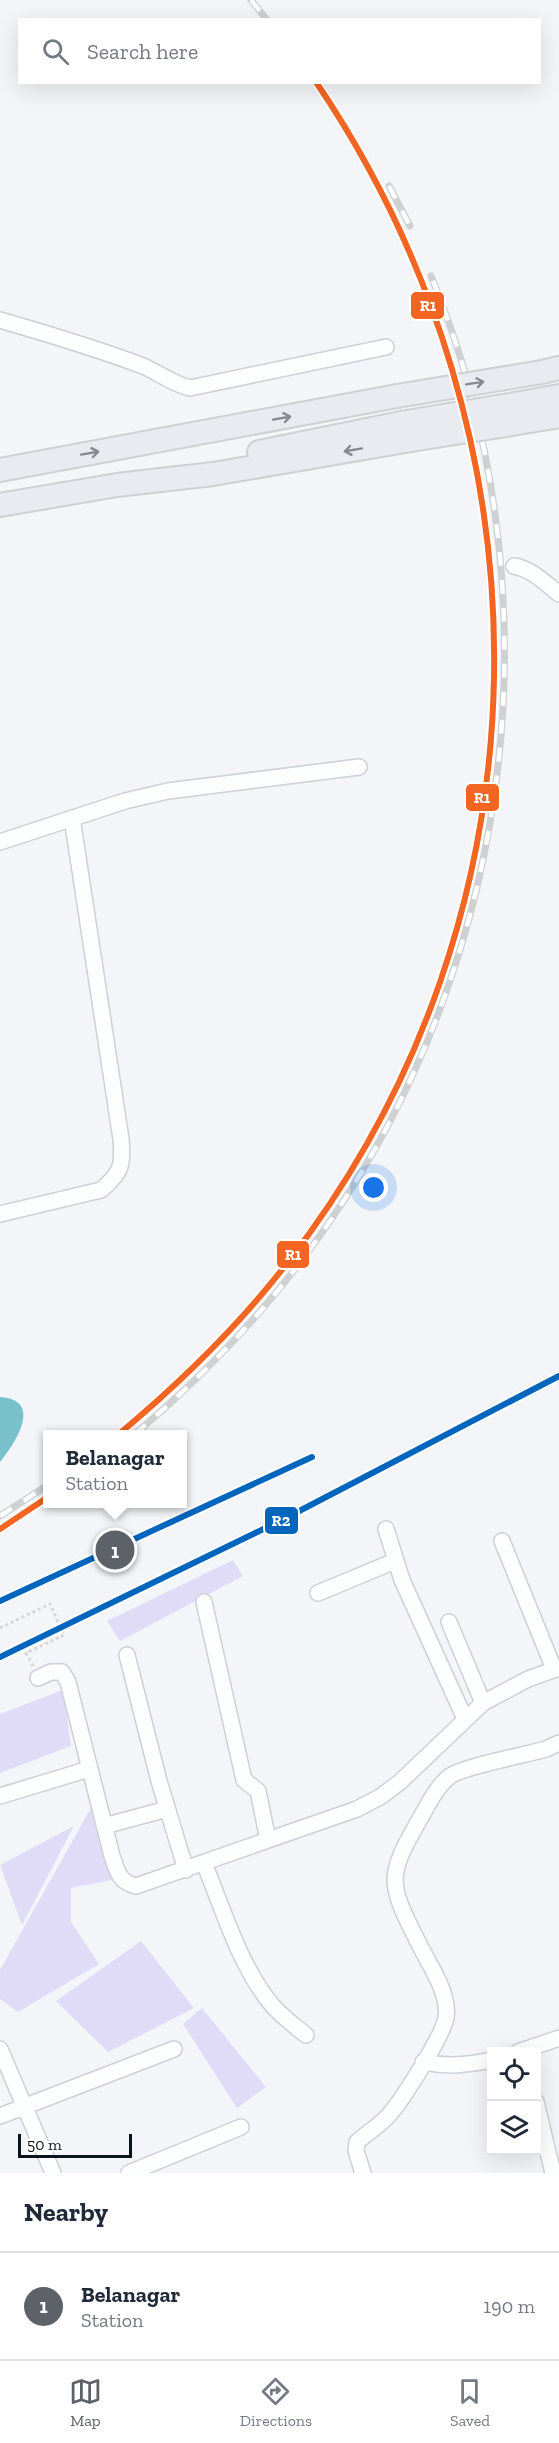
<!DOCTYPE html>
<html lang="en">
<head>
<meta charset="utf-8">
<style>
	body { margin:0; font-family:"Zilla Slab",serif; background:#f6f6f7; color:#1f2937 }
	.controls { position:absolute; right:18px; bottom:18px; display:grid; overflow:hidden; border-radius:0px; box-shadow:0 6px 24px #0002 }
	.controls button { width:54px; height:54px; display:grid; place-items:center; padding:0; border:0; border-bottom:2px solid #e0e1e3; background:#fff; color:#1f2937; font:30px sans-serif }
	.scale { position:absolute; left:18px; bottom:15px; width:114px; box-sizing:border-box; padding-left:6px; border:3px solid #0b131b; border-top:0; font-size:16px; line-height:21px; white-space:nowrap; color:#0b131b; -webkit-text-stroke:4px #fff; paint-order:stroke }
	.you { position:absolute; left:374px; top:1188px; width:21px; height:21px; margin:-15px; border:4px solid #fff; border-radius:50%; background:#1a73e8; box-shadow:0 0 0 9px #1a73e833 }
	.badge { display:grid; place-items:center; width:39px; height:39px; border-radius:50%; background:#5c6268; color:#fff; font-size:20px; font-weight:700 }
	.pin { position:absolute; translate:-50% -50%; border:3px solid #fff; box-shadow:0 2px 6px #0006 }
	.popup { position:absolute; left:43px; top:1430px; width:144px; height:78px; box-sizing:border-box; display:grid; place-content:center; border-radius:0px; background:#fff; filter:drop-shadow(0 2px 4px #0005); font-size:20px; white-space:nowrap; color:#747a83 }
	.popup b { font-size:22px; color:#1f2937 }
	.popup::after { content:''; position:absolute; left:50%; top:100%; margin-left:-12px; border:12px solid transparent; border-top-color:#fff }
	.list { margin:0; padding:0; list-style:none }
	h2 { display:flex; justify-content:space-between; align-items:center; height:78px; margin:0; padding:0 24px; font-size:26px }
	h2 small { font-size:20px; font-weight:400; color:#747a83 }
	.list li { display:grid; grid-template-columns:39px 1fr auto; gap:18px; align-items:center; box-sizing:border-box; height:108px; padding:0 24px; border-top:2px solid #e0e1e3 }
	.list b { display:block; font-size:22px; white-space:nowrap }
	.list p { margin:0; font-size:20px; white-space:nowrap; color:#747a83 }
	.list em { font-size:20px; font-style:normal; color:#747a83 }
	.icon { flex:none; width:33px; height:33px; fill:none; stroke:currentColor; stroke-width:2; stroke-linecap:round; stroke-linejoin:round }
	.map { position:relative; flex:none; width:559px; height:2173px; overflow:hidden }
	.search { position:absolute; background:#fff; box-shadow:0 6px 24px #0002; left:18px; right:18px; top:18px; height:66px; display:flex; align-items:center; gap:15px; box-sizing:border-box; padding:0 21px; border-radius:0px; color:#747a83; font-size:22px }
	.sheet { height:186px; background:#fff }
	nav { display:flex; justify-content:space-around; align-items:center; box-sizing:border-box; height:84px; border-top:2px solid #e0e1e3; background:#fff; font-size:16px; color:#747a83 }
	nav a { display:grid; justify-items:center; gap:3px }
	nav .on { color:#5c6268 }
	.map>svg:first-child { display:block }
	.green { fill:#e0dcf7 }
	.water { fill:#78c1cb }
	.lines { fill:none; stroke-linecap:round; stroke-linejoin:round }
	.minor-casing { stroke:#ccd1d7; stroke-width:18 }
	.highway-casing { stroke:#cfd0d4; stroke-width:26 }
	.path { stroke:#d7d7d9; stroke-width:3; stroke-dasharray:3 3; stroke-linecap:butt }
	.minor { stroke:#fdfefe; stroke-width:15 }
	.highway { stroke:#e9ebf1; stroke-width:22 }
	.rail-casing { stroke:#cfd0d1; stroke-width:7 }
	.rail { stroke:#fff; stroke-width:4.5; stroke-dasharray:14; stroke-linecap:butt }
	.highway-bridge-casing { stroke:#cfd0d4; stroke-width:26; stroke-linecap:butt }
	.path-bridge { stroke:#d7d7d9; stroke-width:3; stroke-dasharray:3 3; stroke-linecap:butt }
	.highway-bridge { stroke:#e9ebf1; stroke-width:22 }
	.rail-1-casing { stroke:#fff; stroke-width:10 }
	.rail-2-casing { stroke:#fff; stroke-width:10 }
	.rail-1 { stroke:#f26522; stroke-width:6 }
	.rail-2 { stroke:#0065bd; stroke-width:6 }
	.oneway { stroke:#858a91 }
	.line-badge { stroke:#fff; stroke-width:2 }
	.badge-label { font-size:16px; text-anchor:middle; font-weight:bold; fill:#fff }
</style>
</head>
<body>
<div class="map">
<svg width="559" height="2173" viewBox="0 0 559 2173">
	<rect width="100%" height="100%" fill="#f3f5f8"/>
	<path class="green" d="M233,1560L243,1576L120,1641L107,1621Z
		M63,1690L71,1746L0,1773V1714Z
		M91,1808L112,1880L71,1888V1922L99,1964L18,2012L0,1999V1970Z
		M74,1826L22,1925L0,1865Z
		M141,1941L194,2008L108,2052L56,2001Z
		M202,2008L266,2087L237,2108L183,2024Z"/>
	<path class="water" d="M0,1397C44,1400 15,1443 0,1462Z"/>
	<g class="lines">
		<g class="minor-casing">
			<path id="minor" d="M0,320C48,334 96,348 143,366C159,373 173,384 190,388L386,347
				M514,566C532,569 545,583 559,594
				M0,842L125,801L168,791L359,767
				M0,1214L101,1190C122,1172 123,1166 121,1139L72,818
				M386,1529L402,1580L465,1719
				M502,1541L554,1669
				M318,1593L395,1561
				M204,1602L244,1780L258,1791L268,1840
				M449,1622L483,1703
				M127,1655L159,1781L186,1870
				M38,1678L51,1672H62L68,1682L112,1856C118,1872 118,1881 136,1886L357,1809L380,1797L400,1782L483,1703L528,1679L559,1668
				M0,1796L89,1769
				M104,1826L167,1809
				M204,1863C223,1909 240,1967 272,2005C281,2016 295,2026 306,2035
				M0,2049L53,2173
				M518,2052L559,2038
				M423,2062C448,2067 467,2065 492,2060
				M536,2102L553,2173
				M0,2116L174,2049
				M129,2173L241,2127
				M363,2173L356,2151L357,2142C367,2133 379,2126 388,2116C402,2101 442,2037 446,2018C450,1993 428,1963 418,1942C387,1881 387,1876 421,1817C429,1803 437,1786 450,1776C464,1766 526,1755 546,1749L559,1743"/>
		</g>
		<g class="highway-casing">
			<path id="highway" d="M542,372L559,368
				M515,404L559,396
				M518,423L559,416
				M259,452L406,422
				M0,470L397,396
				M0,505L117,485L213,474L411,440"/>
		</g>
		<path class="path" d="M33,1666L26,1653L60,1637"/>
		<use href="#minor" class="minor"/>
		<use href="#highway" class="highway"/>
		<g class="rail-casing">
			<path id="rail" d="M251,0L267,20
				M389,186L410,226
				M119,1434C181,1382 238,1327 288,1262C557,916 559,441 316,82
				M135,1434C207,1373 272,1305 326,1227C517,953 559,586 431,276
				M0,1516L48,1485
				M0,1529L48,1497
				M0,1657L280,1521L559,1376"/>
		</g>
		<use href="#rail" class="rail"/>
		<g class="highway-bridge-casing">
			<path id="highway-bridge" d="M397,396L542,372
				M406,422L515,404
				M411,440L518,423"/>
		</g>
		<path class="path-bridge" d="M0,1628L50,1604L64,1635L60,1637"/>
		<use href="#highway-bridge" class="highway-bridge"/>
		<g class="rail-1-casing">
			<path id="rail-1" d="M119,1434C181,1382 238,1327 288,1262C557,916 559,441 316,82
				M0,1529L48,1497"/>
		</g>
		<g class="rail-2-casing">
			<path id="rail-2" d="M0,1601L312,1457
				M0,1657L280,1521L559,1376"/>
		</g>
		<use href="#rail-1" class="rail-1"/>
		<use href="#rail-2" class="rail-2"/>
	</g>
	<defs><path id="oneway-shaft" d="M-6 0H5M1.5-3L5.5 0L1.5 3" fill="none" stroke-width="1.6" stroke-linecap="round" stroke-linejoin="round" transform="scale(1.5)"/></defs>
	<g class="oneway">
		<use href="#oneway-shaft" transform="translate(475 383) rotate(-9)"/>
		<use href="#oneway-shaft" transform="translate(282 418) rotate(-10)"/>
		<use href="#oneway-shaft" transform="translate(353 450) rotate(170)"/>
		<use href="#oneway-shaft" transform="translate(90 453) rotate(-10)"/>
	</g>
	<g class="line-badge">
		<rect x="410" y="291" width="35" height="29" rx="6" fill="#f26522"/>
		<rect x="465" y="783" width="35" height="29" rx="6" fill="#f26522"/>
		<rect x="276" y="1240" width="34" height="29" rx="6" fill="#f26522"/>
		<rect x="264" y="1506" width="35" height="29" rx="6" fill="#0065bd"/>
	</g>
	<g class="badge-label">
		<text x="428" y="311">R1</text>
		<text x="482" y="803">R1</text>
		<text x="293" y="1260">R1</text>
		<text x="281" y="1526">R2</text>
	</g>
</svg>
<div class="controls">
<button><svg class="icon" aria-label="locate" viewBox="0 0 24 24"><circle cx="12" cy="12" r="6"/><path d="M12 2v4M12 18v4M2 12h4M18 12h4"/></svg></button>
<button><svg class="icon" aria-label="layers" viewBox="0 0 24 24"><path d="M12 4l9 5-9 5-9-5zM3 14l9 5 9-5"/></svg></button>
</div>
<div class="scale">50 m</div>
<div class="you"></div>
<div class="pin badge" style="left:115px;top:1550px">1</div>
<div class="popup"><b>Belanagar</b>Station</div>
<div class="search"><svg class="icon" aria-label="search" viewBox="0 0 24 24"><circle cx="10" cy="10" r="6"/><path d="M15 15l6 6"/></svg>Search here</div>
</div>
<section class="sheet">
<h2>Nearby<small></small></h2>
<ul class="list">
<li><span class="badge">1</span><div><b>Belanagar</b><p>Station</p></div><em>190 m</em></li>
</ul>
</section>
<nav>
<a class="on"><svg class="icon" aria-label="map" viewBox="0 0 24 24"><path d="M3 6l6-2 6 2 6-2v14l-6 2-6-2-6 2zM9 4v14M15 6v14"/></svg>Map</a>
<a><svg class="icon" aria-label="directions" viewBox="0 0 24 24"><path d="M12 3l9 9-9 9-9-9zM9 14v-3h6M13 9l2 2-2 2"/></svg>Directions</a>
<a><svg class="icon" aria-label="saved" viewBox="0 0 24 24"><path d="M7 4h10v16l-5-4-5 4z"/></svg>Saved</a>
</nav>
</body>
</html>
